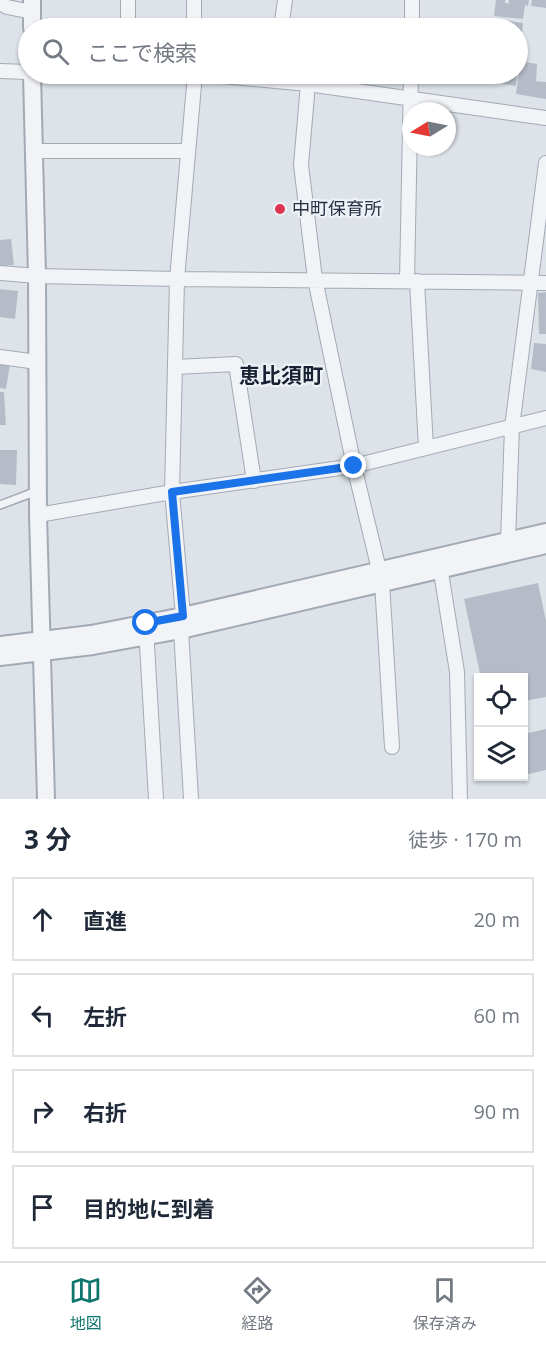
<!DOCTYPE html>
<html lang="ja">
<head>
<meta charset="utf-8">
<style>
	body { margin:0; font-family:"Open Sans","Noto Sans JP",sans-serif; background:#f6f6f7; color:#1f2937 }
	.controls { position:absolute; right:18px; bottom:18px; display:grid; overflow:hidden; border-radius:0px; box-shadow:0 2px 4px #0004 }
	.controls button { width:54px; height:54px; display:grid; place-items:center; padding:0; border:0; border-bottom:2px solid #e0e1e3; background:#fff; color:#1f2937; font:30px sans-serif }
	.compass { position:absolute; left:402px; top:102px; width:54px; height:54px; border-radius:50%; background:#fff; box-shadow:0 2px 4px #0004; rotate:260deg }
	.stop { position:absolute; width:18px; height:18px; margin:-14px; border:4px solid #1a73e8; border-radius:50%; background:#fff }
	.stop.end { background:#1a73e8; border-color:#fff; box-shadow:0 2px 6px #0008 }
	.list { margin:0; padding:0; list-style:none }
	h2 { display:flex; justify-content:space-between; align-items:center; height:78px; margin:0; padding:0 24px; font-size:26px }
	h2 small { font-size:20px; font-weight:400; color:#747a83 }
	.list li { display:grid; grid-template-columns:39px 1fr auto; gap:18px; align-items:center; box-sizing:border-box; height:84px; margin:0 12px 12px; padding:0 12px; border:2px solid #e0e1e3; border-radius:0px }
	.list b { display:block; font-size:22px; white-space:nowrap }
	.list em { font-size:20px; font-style:normal; color:#747a83 }
	.icon { flex:none; width:33px; height:33px; fill:none; stroke:currentColor; stroke-width:2; stroke-linecap:round; stroke-linejoin:round }
	.map { position:relative; flex:none; width:546px; height:799px; overflow:hidden }
	.search { position:absolute; background:#fff; box-shadow:0 2px 4px #0004; left:18px; right:18px; top:18px; height:66px; display:flex; align-items:center; gap:15px; box-sizing:border-box; padding:0 21px; border-radius:33px; color:#747a83; font-size:22px }
	.sheet { height:462px; background:#fff }
	nav { display:flex; justify-content:space-around; align-items:center; box-sizing:border-box; height:84px; border-top:2px solid #e0e1e3; background:#fff; font-size:16px; color:#747a83 }
	nav a { display:grid; justify-items:center; gap:3px }
	nav .on { color:#0f766e }
	.map>svg:first-child { display:block }
	.building { fill:#b5bcc7 }
	.lines { fill:none; stroke-linecap:round; stroke-linejoin:round }
	.service-casing { stroke:#a3aab4; stroke-width:10 }
	.minor-casing { stroke:#a3aab4; stroke-width:16 }
	.tertiary-casing { stroke:#a3aab4; stroke-width:20 }
	.service { stroke:#f1f3f7; stroke-width:7 }
	.minor { stroke:#f1f3f7; stroke-width:14 }
	.tertiary { stroke:#f1f3f7; stroke-width:16 }
	.route { stroke:#1a73e8; stroke-width:8 }
	.poi-dot { fill:#dc3552; stroke:#eef2f7; stroke-width:2 }
	.labels { text-anchor:middle; stroke-width:4.5; stroke-linejoin:round; paint-order:stroke }
	.poi-label { font-size:18px; fill:#263042; stroke:#eef2f7; text-anchor:start }
	.quarter-label { font-size:21px; font-weight:bold; fill:#182132; stroke:#eef2f7 }
</style>
</head>
<body>
<div class="map">
<svg width="546" height="799" viewBox="0 0 546 799">
	<rect width="100%" height="100%" fill="#dee3e9"/>
	<path class="building" d="M496,0H505V3L514,4L509,3V0H529L528,6L525,5L523,19L494,16Z
		M532,0H546V8L531,6Z
		M497,19L523,23L522,34L518,33V28H496Z
		M520,61L537,64L536,81L546,82V99L516,94Z
		M499,74H517L516,86L498,83Z
		M11,239L14,265L0,266V240Z
		M0,289L18,291L15,319L0,317Z
		M546,292V334H539L538,293Z
		M534,343L546,344V372L531,369Z
		M0,363L10,364L6,389L0,388Z
		M0,392H4L6,425H0Z
		M0,450H17L16,485L0,484Z
		M538,583L546,621V697L524,701V678H481L464,599Z
		M546,729V770L524,775V734Z"/>
	<g class="lines">
		<g class="service-casing">
			<path id="service" d="M0,505L37,491"/>
		</g>
		<g class="minor-casing">
			<path id="minor" d="M128,0V28
				M194,0V28
				M0,3L7,7L32,12
				M281,28L285,0
				M412,28V0
				M0,71L28,72
				M201,74L308,84L546,118
				M308,84L301,165L315,279L354,466L382,582L392,747
				M34,151H188
				M0,273L37,276L177,279L546,283
				M407,281L411,74
				M417,281L426,448
				M0,357L37,362
				M175,367L236,364L254,481
				M38,515L172,492L354,466L546,418
				M508,541L512,427L546,163
				M439,560L457,672L460,799
				M146,628L156,799
				M191,799L181,630L183,616L172,492L177,279L195,74"/>
		</g>
		<g class="tertiary-casing">
			<path id="tertiary" d="M32,0V28
				M32,74L37,276L38,515L46,799
				M0,645L91,634L183,616L546,532
				M0,657L93,646L181,630L546,545"/>
		</g>
		<use href="#service" class="service"/>
		<use href="#minor" class="minor"/>
		<use href="#tertiary" class="tertiary"/>
	</g>
	<g class="lines">
		<path class="route" d="M146,623L183,616L172,492L354,466"/>
	</g>
	<circle class="poi-dot" cx="280" cy="209" r="6"/>
	<g class="labels">
		<g class="poi-label">
			<text x="292" y="215">中町保育所</text>
		</g>
		<g class="quarter-label">
			<text x="281" y="383">恵比須町</text>
		</g>
	</g>
</svg>
<div class="controls">
<button><svg class="icon" aria-label="locate" viewBox="0 0 24 24"><circle cx="12" cy="12" r="6"/><path d="M12 2v4M12 18v4M2 12h4M18 12h4"/></svg></button>
<button><svg class="icon" aria-label="layers" viewBox="0 0 24 24"><path d="M12 4l9 5-9 5-9-5zM3 14l9 5 9-5"/></svg></button>
</div>
<svg class="compass" viewBox="-18 -18 36 36"><path d="M0-13l5 13h-10z" fill="#e53935"/><path d="M0 13l5-13h-10z" fill="#747a83"/></svg>
<div class="stop" style="left:146px;top:623px"></div>
<div class="stop end" style="left:354px;top:466px"></div>
<div class="search"><svg class="icon" aria-label="search" viewBox="0 0 24 24"><circle cx="10" cy="10" r="6"/><path d="M15 15l6 6"/></svg>ここで検索</div>
</div>
<section class="sheet">
<h2>3 分<small>徒歩 · 170 m</small></h2>
<ul class="list">
<li><svg class="icon" aria-label="ahead" viewBox="0 0 24 24"><path d="M12 20V5M6 11l6-6 6 6"/></svg><div><b>直進</b></div><em>20 m</em></li>
<li><svg class="icon" aria-label="left" viewBox="0 0 24 24"><path d="M17 20v-9H6M10 6l-5 5 5 5"/></svg><div><b>左折</b></div><em>60 m</em></li>
<li><svg class="icon" aria-label="right" viewBox="0 0 24 24"><path d="M7 20v-9h11M14 6l5 5-5 5"/></svg><div><b>右折</b></div><em>90 m</em></li>
<li><svg class="icon" aria-label="arrive" viewBox="0 0 24 24"><path d="M6 21V4h12l-3 4 3 4H6"/></svg><div><b>目的地に到着</b></div></li>
</ul>
</section>
<nav>
<a class="on"><svg class="icon" aria-label="map" viewBox="0 0 24 24"><path d="M3 6l6-2 6 2 6-2v14l-6 2-6-2-6 2zM9 4v14M15 6v14"/></svg>地図</a>
<a><svg class="icon" aria-label="directions" viewBox="0 0 24 24"><path d="M12 3l9 9-9 9-9-9zM9 14v-3h6M13 9l2 2-2 2"/></svg>経路</a>
<a><svg class="icon" aria-label="saved" viewBox="0 0 24 24"><path d="M7 4h10v16l-5-4-5 4z"/></svg>保存済み</a>
</nav>
</body>
</html>
